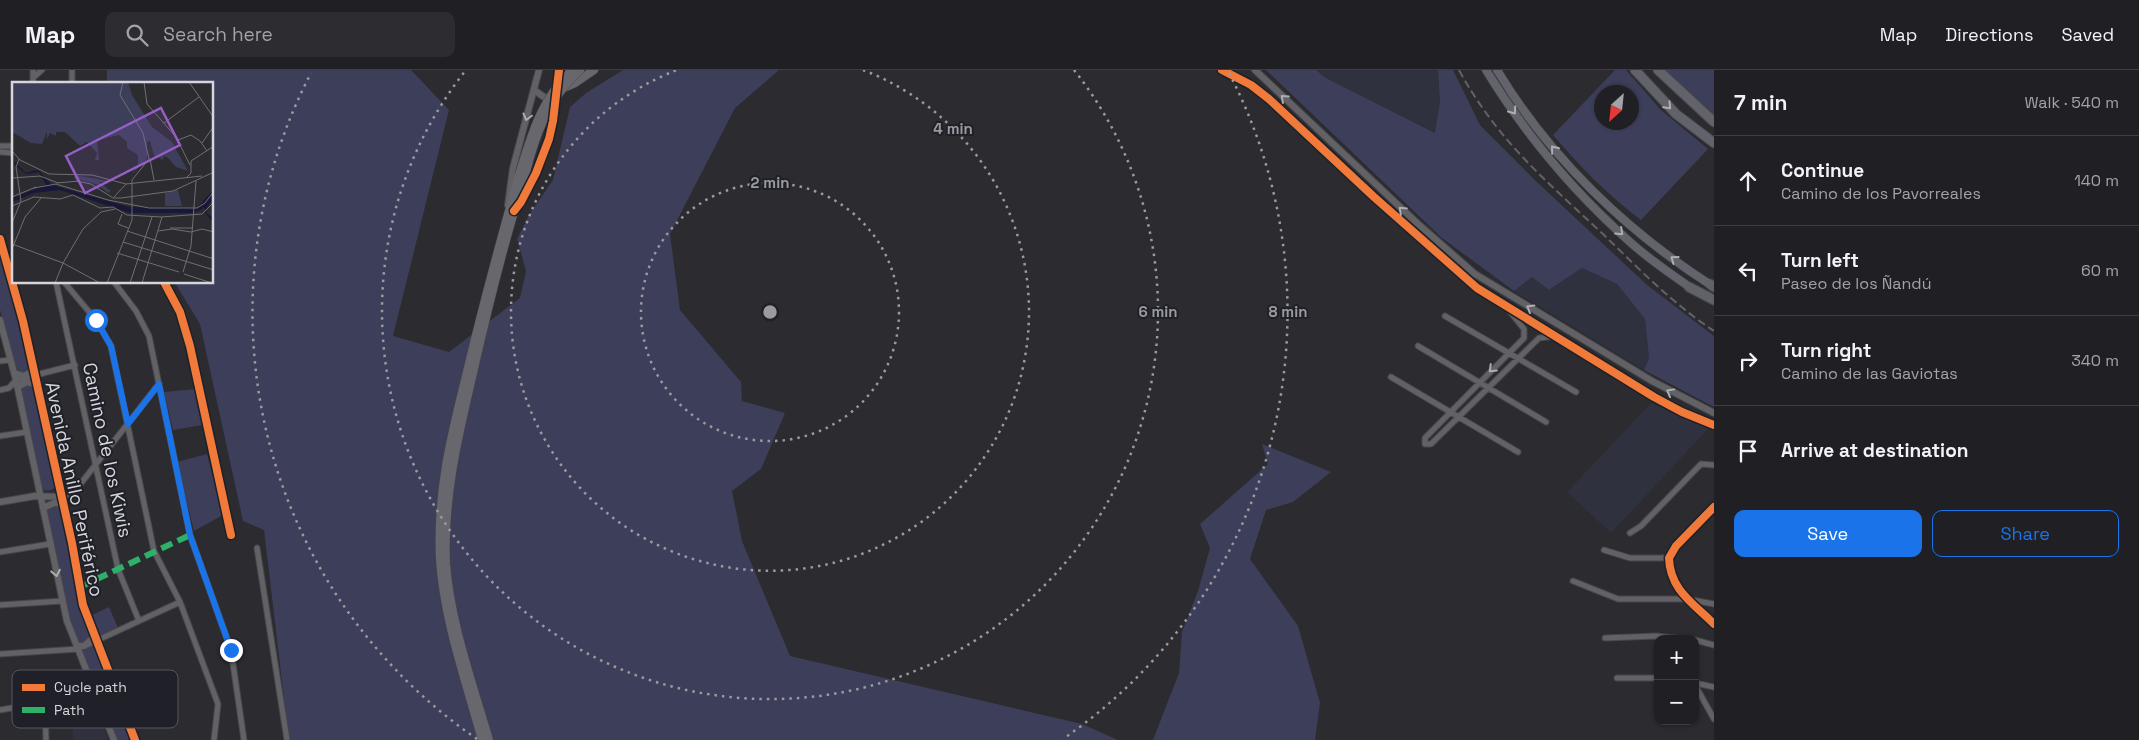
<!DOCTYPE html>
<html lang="en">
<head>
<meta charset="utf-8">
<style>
	body { margin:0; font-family:"Space Grotesk",sans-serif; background:#2d2d31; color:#f1f3f6 }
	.controls { position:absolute; right:15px; bottom:15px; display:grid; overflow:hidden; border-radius:10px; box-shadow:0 1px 4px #0004 }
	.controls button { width:45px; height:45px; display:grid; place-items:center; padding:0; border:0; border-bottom:1px solid #3d3e41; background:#202024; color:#f1f3f6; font:25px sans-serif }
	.compass { position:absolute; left:1594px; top:15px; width:45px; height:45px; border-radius:50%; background:#202024; box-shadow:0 1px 4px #0004; rotate:207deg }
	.stop { position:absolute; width:15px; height:15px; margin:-11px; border:4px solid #1a73e8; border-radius:50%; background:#fff }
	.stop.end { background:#1a73e8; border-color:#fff; box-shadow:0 1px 5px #0008 }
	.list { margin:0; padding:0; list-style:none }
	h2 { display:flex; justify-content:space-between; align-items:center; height:65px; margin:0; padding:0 20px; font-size:21px }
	h2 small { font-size:16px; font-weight:400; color:#a2a3a6 }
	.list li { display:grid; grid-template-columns:32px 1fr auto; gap:15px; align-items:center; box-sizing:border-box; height:90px; padding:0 20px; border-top:1px solid #3d3e41 }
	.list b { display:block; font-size:19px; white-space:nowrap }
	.list p { margin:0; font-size:16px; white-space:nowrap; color:#a2a3a6 }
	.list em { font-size:16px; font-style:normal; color:#a2a3a6 }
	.actions { display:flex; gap:10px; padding:15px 20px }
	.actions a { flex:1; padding:11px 0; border:1px solid #1a73e8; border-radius:10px; text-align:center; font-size:18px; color:#1a73e8 }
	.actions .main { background:#1a73e8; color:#fff }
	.icon { flex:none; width:28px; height:28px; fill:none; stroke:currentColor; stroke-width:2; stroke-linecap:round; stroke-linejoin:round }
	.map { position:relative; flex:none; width:1714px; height:670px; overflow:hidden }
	header { display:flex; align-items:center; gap:30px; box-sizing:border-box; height:70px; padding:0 25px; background:#202024; border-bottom:1px solid #3d3e41 }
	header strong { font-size:24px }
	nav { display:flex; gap:28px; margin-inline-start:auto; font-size:18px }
	.search { width:350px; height:45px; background:#2d2d31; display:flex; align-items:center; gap:12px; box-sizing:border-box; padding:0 18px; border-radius:10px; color:#a2a3a6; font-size:19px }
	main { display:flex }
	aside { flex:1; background:#202024 }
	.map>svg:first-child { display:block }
	.built { fill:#30313e }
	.green { fill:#3d3e5a; fill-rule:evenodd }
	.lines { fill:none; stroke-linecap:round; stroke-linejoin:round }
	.minor-casing { stroke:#47474b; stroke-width:7 }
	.tertiary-casing { stroke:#47474b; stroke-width:8 }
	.secondary-casing { stroke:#47474b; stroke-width:9 }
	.primary-casing { stroke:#47474b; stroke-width:9 }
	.trunk-casing { stroke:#47474b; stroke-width:11 }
	.motorway-casing { stroke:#47474b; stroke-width:11 }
	.minor { stroke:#626266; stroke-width:5 }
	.tertiary { stroke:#626266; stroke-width:6 }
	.secondary { stroke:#67676d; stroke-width:8 }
	.primary { stroke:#63636c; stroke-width:8 }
	.trunk { stroke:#62626b; stroke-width:9 }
	.motorway { stroke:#61616a; stroke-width:9 }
	.rail { stroke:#626267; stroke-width:2; stroke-dasharray:8 4; stroke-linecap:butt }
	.secondary-bridge-casing { stroke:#47474b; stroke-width:9; stroke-linecap:butt }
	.secondary-bridge { stroke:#67676d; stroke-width:8 }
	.quiet { stroke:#2db169; stroke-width:6; stroke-dasharray:12 6; stroke-linecap:butt }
	.cycleway-casing { stroke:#1f2028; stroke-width:11 }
	.cycleway { stroke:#f17a3a; stroke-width:8 }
	.oneway { stroke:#adadb2 }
	.oneway2 { stroke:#adadb4 }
	.route { stroke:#1a73e8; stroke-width:6 }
	.ring { fill:none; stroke:#9a9a9f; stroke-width:2.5; stroke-dasharray:2.5 5 }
	.labels { text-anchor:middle; stroke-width:4; stroke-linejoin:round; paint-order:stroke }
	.street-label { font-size:19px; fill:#d5d5db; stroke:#1f2028 }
	.inset-road { fill:none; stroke:#6f6f74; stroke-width:1 }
	.view { fill:#965fc7; fill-opacity:0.15; stroke:#965fc7; stroke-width:2.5 }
	.inset-edge { fill:none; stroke:#d5d5db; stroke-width:2.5 }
	.key { fill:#1f2028; stroke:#56565e; stroke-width:1 }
	.key-label { font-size:14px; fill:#d5d5db }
	.centre { fill:#9a9a9f; stroke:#1f2028; stroke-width:2.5 }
	.ring-label { font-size:15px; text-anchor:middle; font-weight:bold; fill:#9a9a9f; stroke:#1f2028; stroke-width:4; stroke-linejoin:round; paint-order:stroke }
</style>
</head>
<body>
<header>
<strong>Map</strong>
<div class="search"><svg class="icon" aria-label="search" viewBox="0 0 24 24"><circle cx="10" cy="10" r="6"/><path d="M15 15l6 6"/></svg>Search here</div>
<nav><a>Map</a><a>Directions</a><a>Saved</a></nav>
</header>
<main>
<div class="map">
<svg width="1714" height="670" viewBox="0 0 1714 670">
	<rect width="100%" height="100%" fill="#2b2b30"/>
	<path class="built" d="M1316,0H1438L1440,32L1436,63L1326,8Z
		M1582,198L1617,214L1645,249L1649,288L1644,300L1514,221L1532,207L1550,220Z
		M1651,333L1708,359L1611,463L1567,422Z
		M94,640L99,643L108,670H73L71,642Z"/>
	<path class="green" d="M107,0H411L449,40L393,266L449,282L520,228L526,201L517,169L529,145L553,110L570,37L586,23L623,0H779L735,38L670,164L680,240L741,312L742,331L785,343L761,399L732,421L742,471L790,586L1082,654L1118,670H289L264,460L243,451L200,254L175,213L212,212V14H107Z
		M1266,0H1316L1326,8L1435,63L1440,32L1438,0H1453L1480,55L1538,113L1647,215L1714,266V337L1644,300L1649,288L1645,249L1617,214L1582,198L1549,220L1532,207L1514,221L1442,168Z
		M1615,0H1626L1661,40L1708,79L1641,150C1608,125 1580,97 1553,65ZM1602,22H1632V52H1602Z
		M1658,0H1714V51Z
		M0,179L16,232L31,296L23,302L16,299L0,240Z
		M27,315L35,317L57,414C55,420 46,423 42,418L21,317Z
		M197,319L202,355L173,360L164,322Z
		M1262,374L1331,402L1293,432L1266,440L1250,489L1298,556L1320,633L1315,670H1153L1179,603L1182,562L1198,521L1210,478L1200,454L1268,394Z
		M207,384L223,445L194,461L177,392Z
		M51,436H61L77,511L133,670H117L69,550L47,440Z
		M109,537L118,558L99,566L90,546Z"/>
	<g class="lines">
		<g class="minor-casing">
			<path id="minor" d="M33,0V14
				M72,0V14
				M33,8L42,0
				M0,76H14
				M0,82L14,83
				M56,212L118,499L139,551
				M64,212L96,250L111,276L154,481L180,532L218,634L214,670
				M114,212L136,241L149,266L190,465L231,580L244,670
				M164,212L180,242L190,276L231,465
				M1507,238L1524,259V268L1425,368V374H1431L1539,268L1556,266
				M1445,246L1576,322
				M1418,276L1546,352
				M0,291L10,290
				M1391,307L1518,382
				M0,320L9,318L16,310L75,295
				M0,366L27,362
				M62,427L72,423L78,417L159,314
				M1714,437L1676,476L1669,488C1670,520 1693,533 1714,554
				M1630,463L1641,456L1701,394L1714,395
				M257,478L287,670
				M1604,480L1630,488H1669
				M0,482L50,474
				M1573,511L1618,529H1687L1714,534
				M0,535L62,531
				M1605,568L1656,566L1683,569
				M1695,570L1714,575
				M87,575L180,532
				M0,584L79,579
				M1617,608H1658
				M1695,613L1714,617
				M1695,615L1714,649
				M38,634C57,642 80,632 101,638
				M45,635L46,670
				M0,640L45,632L80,630L95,623"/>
		</g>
		<g class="tertiary-casing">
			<path id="tertiary" d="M1222,0L1251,15L1269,29L1374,127L1477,218L1654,327L1682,342L1714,355
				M1255,0L1417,153L1475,204L1652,311L1714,343
				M556,19L559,0
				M534,20L544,27L552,28
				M508,135L513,98L539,0
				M515,140C522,133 525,124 529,116C543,87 553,61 555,29
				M0,169L23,251L72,473L83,535L135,670
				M0,250L16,310L67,551L114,670
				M14,303L24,306L34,300
				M17,317L27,312L36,314
				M0,432L35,426L62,427
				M43,438L54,433H63
				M77,576H84L94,567"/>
		</g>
		<g class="secondary-casing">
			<path id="secondary" d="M561,19L575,13L594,0
				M482,670C466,611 444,551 440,489C437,423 450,370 466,306C482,239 500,172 519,105
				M489,670C473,615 450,551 446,494C443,428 458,367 473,303C488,237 504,171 525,106"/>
		</g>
		<g class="primary-casing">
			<path id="primary" d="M1486,0C1525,64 1574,122 1630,172C1650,190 1672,205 1694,220
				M1497,0C1550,88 1627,162 1714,217"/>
		</g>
		<g class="trunk-casing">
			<path id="trunk" d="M1635,0L1676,44L1714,73
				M1658,0L1714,52"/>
		</g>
		<g class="motorway-casing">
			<path id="motorway" d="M1710,214L1714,217
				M1689,217L1714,230"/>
		</g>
		<use href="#minor" class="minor"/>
		<use href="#tertiary" class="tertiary"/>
		<use href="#secondary" class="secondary"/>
		<use href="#primary" class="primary"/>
		<use href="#trunk" class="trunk"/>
		<use href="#motorway" class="motorway"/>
		<path class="rail" d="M1459,0C1497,70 1546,111 1603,164C1638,198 1673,234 1714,261"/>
		<g class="secondary-bridge-casing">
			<path id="secondary-bridge" d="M519,105C531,66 541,29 572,0
				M525,106C535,65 548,29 580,0"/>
		</g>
		<use href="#secondary-bridge" class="secondary-bridge"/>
		<path class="quiet" d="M80,517L190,465"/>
		<g class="cycleway-casing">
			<path id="cycleway" d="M1222,0L1251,15L1269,29L1374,127L1477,218L1654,327L1682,342L1714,355
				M514,141L521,132L536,103L549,69L553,51L559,0
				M0,169L23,251L72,473L83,535L135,670
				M164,212L180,242L190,276L231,465
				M1714,437L1676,476L1669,488C1670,520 1693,533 1714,554"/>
		</g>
		<use href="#cycleway" class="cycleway"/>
	</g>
	<defs><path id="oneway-chevron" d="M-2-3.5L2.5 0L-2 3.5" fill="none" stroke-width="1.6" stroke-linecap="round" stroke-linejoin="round" transform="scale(1.25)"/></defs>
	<g class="oneway">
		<use href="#oneway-chevron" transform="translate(1284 28) rotate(-138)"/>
		<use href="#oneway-chevron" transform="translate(527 47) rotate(105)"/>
		<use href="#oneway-chevron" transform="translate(1402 140) rotate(-137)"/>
		<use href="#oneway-chevron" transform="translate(1530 238) rotate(-150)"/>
		<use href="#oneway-chevron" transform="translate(1492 299) rotate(136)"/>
		<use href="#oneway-chevron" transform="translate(1670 322) rotate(-151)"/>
		<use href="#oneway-chevron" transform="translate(56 503) rotate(79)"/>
	</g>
	<g class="oneway2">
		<use href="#oneway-chevron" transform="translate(1668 36) rotate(46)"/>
		<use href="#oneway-chevron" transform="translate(1513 41) rotate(55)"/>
		<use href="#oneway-chevron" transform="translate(1554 79) rotate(-129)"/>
		<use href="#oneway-chevron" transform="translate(1620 162) rotate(43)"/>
		<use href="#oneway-chevron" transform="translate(1674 189) rotate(-144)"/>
	</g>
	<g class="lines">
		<path class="route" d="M96,250L111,276L128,354L159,314L190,465L231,580"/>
	</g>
	<g class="ring">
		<circle cx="770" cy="242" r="129"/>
		<path d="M863 0A259 259 0 1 1 677 0"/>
		<path d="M1074 0A388 388 0 1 1 466 0"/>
		<path d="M477 669A518 518 0 0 1 311 3M1229 3A518 518 0 0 1 1063 669"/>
	</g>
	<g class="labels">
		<g class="street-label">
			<text transform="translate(108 380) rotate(78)" y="7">Camino de los Kiwis</text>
			<text transform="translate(75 419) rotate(78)" y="7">Avenida Anillo Periférico</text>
		</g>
	</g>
	<g transform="translate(12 12)">
		<rect width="201" height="201" fill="#2b2b30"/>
		<path d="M0,0H116L120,13L140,45L160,60L176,89L164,85L156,76L152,74L151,78L142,73L138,59L135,60V77L120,92L126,82V73L115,66V60L107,53L85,58L87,78H83L85,71L75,60L68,64L53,50H44V54L38,51L35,57V50L30,62L19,61L0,50ZM63,93L101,100H87L99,109L96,111L84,102L62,97ZM166,108L170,124H153V111Z" fill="#3d3e5a"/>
		<path d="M0,80L4,81L14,91L25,88L27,89L40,103L117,125L185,126L201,108V117L194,127L195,132L201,135V140L194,132L193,126L180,131H118L48,108L22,111L0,120V116L34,103L27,90L14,92Z" fill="#1a1839"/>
		<path class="inset-road" d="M132,0L135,22L164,55L178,83M177,0L202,36M152,41L187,15M166,58L179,53L188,59L195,69M190,61L202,44M0,69L8,78L37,92L80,93L114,102M138,77L142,98M0,96L28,94L46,101M174,96L179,91V79L202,64M64,99L79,102L101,116H109L161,109L202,90M45,101L67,99M22,106L44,102L96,118L137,126H185L193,121L202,109M0,115L24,105M102,115L114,102L190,94M0,124L22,115L48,117L61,113L88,126L101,125L115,133L149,135L190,132L202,120M110,132L106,142L116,146M0,141L9,119L4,85L7,77M158,146H181M115,149L202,177M146,149L160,147L179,150L190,147L202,150M111,160L202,188M0,162L51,181L88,201M0,167L13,135L29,116M105,171L167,190M51,181L71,147L89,130L103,127M171,190L179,164L184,99M172,192L200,201M43,201L51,181M95,201L120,138V98L137,77L131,51L108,13L111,0M118,201L140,135M130,201L150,135"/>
		<path class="view" d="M149,26L168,63L73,111L54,74Z"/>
		<rect width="201" height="201" class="inset-edge"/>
	</g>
	<rect x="12" y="600" width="166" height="58" rx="8" class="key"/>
	<rect x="22" y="614" width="23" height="7" fill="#f17a3a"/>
	<rect x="22" y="637" width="23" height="6" fill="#2db169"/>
	<g class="key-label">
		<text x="54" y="622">Cycle path</text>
		<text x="54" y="645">Path</text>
	</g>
	<circle cx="770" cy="242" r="8" class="centre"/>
	<g class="ring-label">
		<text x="953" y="64">4 min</text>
		<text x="770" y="118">2 min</text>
		<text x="1158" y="247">6 min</text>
		<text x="1288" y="247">8 min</text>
	</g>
</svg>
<div class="controls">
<button>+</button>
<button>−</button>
</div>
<svg class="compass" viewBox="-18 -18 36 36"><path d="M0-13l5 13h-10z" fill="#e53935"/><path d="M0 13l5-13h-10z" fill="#a2a3a6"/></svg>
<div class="stop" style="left:96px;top:250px"></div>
<div class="stop end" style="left:231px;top:580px"></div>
</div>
<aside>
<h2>7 min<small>Walk · 540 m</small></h2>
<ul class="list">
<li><svg class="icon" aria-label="ahead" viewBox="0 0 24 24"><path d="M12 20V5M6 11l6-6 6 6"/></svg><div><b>Continue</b><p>Camino de los Pavorreales</p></div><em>140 m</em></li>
<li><svg class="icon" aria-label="left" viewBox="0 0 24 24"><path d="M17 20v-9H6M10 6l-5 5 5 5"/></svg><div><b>Turn left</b><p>Paseo de los Ñandú</p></div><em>60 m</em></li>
<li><svg class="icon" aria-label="right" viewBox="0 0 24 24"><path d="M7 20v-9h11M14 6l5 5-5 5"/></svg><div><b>Turn right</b><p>Camino de las Gaviotas</p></div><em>340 m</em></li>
<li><svg class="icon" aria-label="arrive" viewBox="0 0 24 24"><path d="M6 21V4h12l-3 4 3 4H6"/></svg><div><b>Arrive at destination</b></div></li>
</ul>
<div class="actions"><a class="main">Save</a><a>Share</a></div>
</aside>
</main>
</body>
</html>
